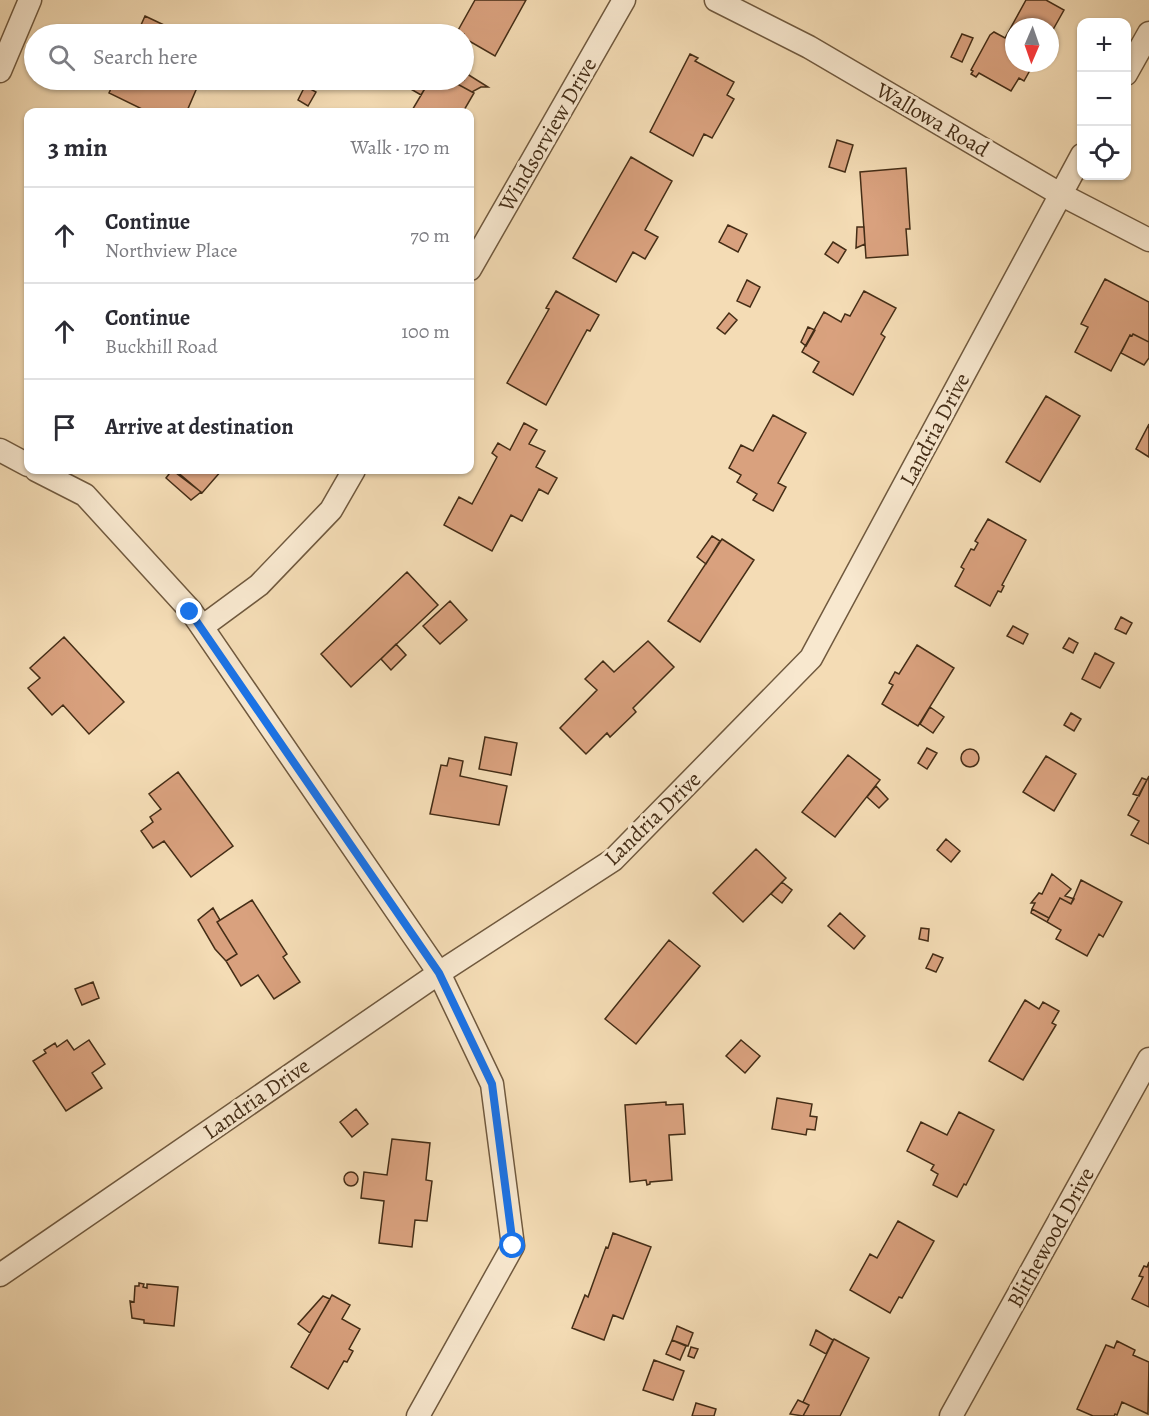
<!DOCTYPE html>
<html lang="en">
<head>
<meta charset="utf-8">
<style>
	body { margin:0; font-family:Alegreya,serif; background:#f7f7f7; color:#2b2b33 }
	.controls { position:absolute; right:18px; top:18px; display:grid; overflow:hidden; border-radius:12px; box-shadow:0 2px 4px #0004 }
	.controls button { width:54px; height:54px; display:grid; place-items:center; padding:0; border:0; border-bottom:2px solid #e1e1e2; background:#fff; color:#2b2b33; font:30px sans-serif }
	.compass { position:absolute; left:1005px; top:18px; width:54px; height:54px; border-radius:50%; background:#fff; box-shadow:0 2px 4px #0004; rotate:182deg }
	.stop { position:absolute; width:18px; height:18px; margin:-14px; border:4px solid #1a73e8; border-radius:50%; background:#fff }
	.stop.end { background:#1a73e8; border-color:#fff; box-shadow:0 2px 6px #0008 }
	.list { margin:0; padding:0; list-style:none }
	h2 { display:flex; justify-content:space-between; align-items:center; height:78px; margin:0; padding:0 24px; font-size:26px }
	h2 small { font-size:20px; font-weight:400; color:#7c7c81 }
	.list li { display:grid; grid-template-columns:39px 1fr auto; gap:18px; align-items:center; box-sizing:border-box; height:96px; padding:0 24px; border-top:2px solid #e1e1e2 }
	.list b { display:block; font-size:22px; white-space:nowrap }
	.list p { margin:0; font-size:20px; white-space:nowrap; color:#7c7c81 }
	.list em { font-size:20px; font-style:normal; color:#7c7c81 }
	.icon { flex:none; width:33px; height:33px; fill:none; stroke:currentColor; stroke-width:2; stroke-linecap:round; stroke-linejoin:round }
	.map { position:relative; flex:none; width:1149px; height:1416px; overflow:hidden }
	.search { position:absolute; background:#fff; box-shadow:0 2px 4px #0004; left:24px; top:24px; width:450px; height:66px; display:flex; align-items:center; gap:15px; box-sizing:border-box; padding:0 21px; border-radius:33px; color:#7c7c81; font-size:22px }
	.panel { position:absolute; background:#fff; box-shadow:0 2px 4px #0004; left:24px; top:108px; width:450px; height:366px; border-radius:12px }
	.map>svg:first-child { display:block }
	.building { fill:#d9a17e; stroke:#442d16; stroke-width:1.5 }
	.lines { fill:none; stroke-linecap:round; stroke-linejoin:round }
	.minor-casing { stroke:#70593e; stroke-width:25 }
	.minor { stroke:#f8e8cf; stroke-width:22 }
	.route { stroke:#1a73e8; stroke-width:8 }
	.labels { text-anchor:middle; stroke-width:6; stroke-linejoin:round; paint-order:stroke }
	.street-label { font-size:22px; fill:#442d16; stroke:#f8e8cf }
</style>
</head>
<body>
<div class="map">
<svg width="1149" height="1416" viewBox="0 0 1149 1416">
	<rect width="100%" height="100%" fill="#f4dcb5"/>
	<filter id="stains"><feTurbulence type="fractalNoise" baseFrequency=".00333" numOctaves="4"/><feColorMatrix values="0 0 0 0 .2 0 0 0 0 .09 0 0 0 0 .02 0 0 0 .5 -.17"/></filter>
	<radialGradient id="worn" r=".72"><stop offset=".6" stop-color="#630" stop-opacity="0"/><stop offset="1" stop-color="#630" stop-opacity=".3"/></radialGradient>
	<path class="building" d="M475,0H526L495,56L464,38V34H456Z
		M1026,0H1046L1064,10L1050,35V27H1014V63H1034L1024,81L1019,78L1011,91L979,73L976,77L971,74L973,71L971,70L990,35L994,32L1005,38Z
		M145,16L183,34H137Z
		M962,34L973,38L962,62L951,57Z
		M690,54L698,58L695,61L734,82L727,95L734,99L712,138L704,134L693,156L650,132Z
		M464,72L488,87H481L472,92L450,80H464Z
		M115,80H184L196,90L187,111L189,112H148L109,93Z
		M408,80H430L421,95L409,88Z
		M430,80H450L474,93L463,112H411Z
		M305,86L316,92L308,106L298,100Z
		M837,140L853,145L845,172L829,167Z
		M631,157L672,181L645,230L658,237L645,259L633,252L616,282L573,258Z
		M906,168L910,229H906L908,255L866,258L860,172Z
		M728,225L747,234L738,252L719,242Z
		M857,227H864L865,244L856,248Z
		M833,242L846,250L838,263L825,254Z
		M1105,279L1149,302V342L1133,334L1132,336L1130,335L1111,371L1075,352L1088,327L1081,324Z
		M747,280L760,287L750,307L737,301Z
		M556,291L599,315L590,331L587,330L546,405L507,383L549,309L546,308Z
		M864,291L896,308L881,334L885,337L853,395L813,372L819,362L802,352L824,312L841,322L845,314L850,316Z
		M729,313L737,320L725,334L717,328Z
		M808,327L815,330L806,346L801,342Z
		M1133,334L1149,342V358L1144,365L1121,353L1130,335L1132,336Z
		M1046,396L1080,416L1040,482L1006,462Z
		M773,415L806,433L778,483L786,487L773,511L753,500L757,494L737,482L741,475L729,468L741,445L753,451Z
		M524,423L537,430L529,444L545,451L536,467L557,478L548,494L539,489L522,521L511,515L492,551L444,525L459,497L472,504L497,457L492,453L498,443L510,450Z
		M1149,424V457L1136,449Z
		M172,470L201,492L191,500L166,478Z
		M175,470H222L202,493Z
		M988,519L1026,540L1002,585L1004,586L1001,592L998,591L990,606L955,586L964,569L961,567L971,549L974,550L978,543L975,541Z
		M712,536L720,541L706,564L697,557Z
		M722,539L754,560L700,642L668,621Z
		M407,572L438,605L351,687L321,654Z
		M450,601L467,620L440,644L423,626Z
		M1121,617L1132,623L1126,634L1115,629Z
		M1013,626L1028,634L1023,644L1007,636Z
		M64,637L124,702L89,734L63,705L52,715L28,688L40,678L30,668Z
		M1069,638L1078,643L1073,653L1063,648Z
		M648,641L674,667L633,708L636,712L610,737L607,733L586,754L560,728L597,690L585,679L603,661L614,672Z
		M396,644L406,655L391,670L381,659Z
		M917,645L954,668L918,726L882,704L893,685L889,683L895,672L899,674Z
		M1095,653L1114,663L1100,688L1082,679Z
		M930,707L944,717L933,733L920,724Z
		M1071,713L1081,719L1074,731L1064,725Z
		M485,737L517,743L511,775L479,769Z
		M927,748L937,753L927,769L918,763Z
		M961 758a9 9 0 1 1 18 0a9 9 0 1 1-18 0Z
		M848,755L880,780L835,837L802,812Z
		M1046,756L1076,774L1054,811L1023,792Z
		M449,758L463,761L460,776L507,786L499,825L430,814L441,765L447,766Z
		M178,772L233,846L191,877L164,841L153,848L141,831L153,822L150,817L161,809L149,794Z
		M1149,776V844L1131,835L1139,821L1128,815Z
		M1142,778L1147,780L1139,796L1133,794Z
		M876,786L888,799L879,808L867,797Z
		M946,839L960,851L951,862L937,850Z
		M756,849L786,878L743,922L713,893Z
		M1052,874L1071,889L1065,896L1074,899L1071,904L1060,898L1049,918L1032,909L1035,903H1031L1039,893L1042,894Z
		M1081,880L1122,902L1103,937L1099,934L1087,956L1056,939L1061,930L1047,922L1060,898L1071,904Z
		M782,882L792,890L782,903L771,894Z
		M252,900L287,954L283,957L300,982L274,999L258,975L241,986L226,961L237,954L217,922Z
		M213,908L220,920L217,922L237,954L226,961L215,949L198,920Z
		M1032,909L1049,918L1047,922L1031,913Z
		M840,913L865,936L854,949L828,926Z
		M921,928L929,929L928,941L919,939Z
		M669,940L700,966L636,1044L605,1019Z
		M933,954L943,958L936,972L926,968Z
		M93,982L99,998L82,1005L75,989Z
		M1025,1000L1039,1009L1043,1002L1059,1011L1052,1023L1056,1025L1023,1080L989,1061Z
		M67,1040L74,1050L89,1040L105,1064L92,1073L102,1088L66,1111L33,1061L46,1053L44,1050L55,1043L57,1047Z
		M741,1040L760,1056L745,1073L726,1056Z
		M777,1098L812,1104L810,1116L817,1117L815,1130L807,1129L806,1135L772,1129Z
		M666,1102V1105L683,1104L685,1134L669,1135L672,1180L650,1182V1184L647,1185L646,1180L630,1182L625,1105Z
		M356,1109L368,1124L352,1137L340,1122Z
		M959,1112L994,1130L966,1185L964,1184L957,1197L933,1185L938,1174L931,1170L934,1165L907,1151L921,1122L947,1135Z
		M392,1139L430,1143L426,1180L432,1181L427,1221L415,1220L412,1247L379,1243L384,1201L361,1198L364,1172L387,1175Z
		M344 1179a7 7 0 1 1 14 0a7 7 0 1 1-14 0Z
		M898,1221L934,1241L902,1298L899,1297L890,1313L850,1290L870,1254L877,1258Z
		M613,1233L651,1247L623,1319L613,1315L604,1340L572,1328L585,1295L588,1297L606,1247L608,1248Z
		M1149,1262V1307L1132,1299L1143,1277L1139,1276L1144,1266L1147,1267Z
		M139,1283L144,1284L143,1287L147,1288V1284L178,1287L174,1326L144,1323V1320L132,1318L130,1301L134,1302L135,1286H139Z
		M332,1295L350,1305L342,1319L360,1329L349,1349L353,1351L347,1362L344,1361L328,1389L291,1367Z
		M323,1296L330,1299L310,1333L298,1324Z
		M677,1326L693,1333L688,1346L672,1340Z
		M816,1330L833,1340L826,1354L810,1345Z
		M834,1339L869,1358L840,1416H803L809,1405L803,1402Z
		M672,1340L686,1346L680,1360L666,1354Z
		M1117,1341L1135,1350L1133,1355L1149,1362L1148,1414L1122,1402L1117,1415L1115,1414L1114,1416H1093L1077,1409L1106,1345L1114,1348Z
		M691,1347L698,1349L694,1358L688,1356Z
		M654,1360L684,1371L673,1400L643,1390Z
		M798,1400L809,1405L803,1416L790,1414Z
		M696,1403L716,1409L714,1416H692Z"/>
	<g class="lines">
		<g class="minor-casing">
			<path id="minor" d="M716,0L809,47L1060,194L1149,240
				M0,71L30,0
				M1126,74L1149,33
				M470,269L624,0
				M0,450L28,465
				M36,470L85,495L191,611L439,973L492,1084L513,1246L418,1416
				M202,627L259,585L331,510L354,470
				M0,1275L439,973L613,860L811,658L1082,155
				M951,1416L1149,1059"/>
		</g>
		<use href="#minor" class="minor"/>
	</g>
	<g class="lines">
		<path class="route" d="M190,612L439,973L492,1084L513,1246"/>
	</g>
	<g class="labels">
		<g class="street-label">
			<text transform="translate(933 119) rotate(30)" y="8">Wallowa Road</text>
			<text transform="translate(547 134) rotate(-60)" y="8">Windsorview Drive</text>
			<text transform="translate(934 429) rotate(-62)" y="8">Landria Drive</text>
			<text transform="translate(652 818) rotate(-44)" y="8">Landria Drive</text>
			<text transform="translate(256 1098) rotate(-35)" y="8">Landria Drive</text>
			<text transform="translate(1050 1237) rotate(-61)" y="8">Blithewood Drive</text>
		</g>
	</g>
	<rect width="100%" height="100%" filter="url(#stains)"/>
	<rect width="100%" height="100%" fill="url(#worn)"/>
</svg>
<div class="controls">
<button>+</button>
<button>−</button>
<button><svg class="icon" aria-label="locate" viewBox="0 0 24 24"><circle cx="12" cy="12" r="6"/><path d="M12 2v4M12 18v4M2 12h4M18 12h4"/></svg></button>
</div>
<svg class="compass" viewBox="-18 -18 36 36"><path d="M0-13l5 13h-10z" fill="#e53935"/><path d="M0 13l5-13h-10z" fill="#7c7c81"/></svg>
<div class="stop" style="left:513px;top:1246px"></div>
<div class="stop end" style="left:190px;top:612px"></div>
<div class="search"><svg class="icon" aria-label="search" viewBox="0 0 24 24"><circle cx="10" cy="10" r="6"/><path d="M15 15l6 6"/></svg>Search here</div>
<section class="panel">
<h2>3 min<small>Walk · 170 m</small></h2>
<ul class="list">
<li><svg class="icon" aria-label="ahead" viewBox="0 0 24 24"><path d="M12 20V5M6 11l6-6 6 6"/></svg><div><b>Continue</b><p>Northview Place</p></div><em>70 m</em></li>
<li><svg class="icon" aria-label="ahead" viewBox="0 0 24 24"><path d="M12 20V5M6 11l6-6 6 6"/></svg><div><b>Continue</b><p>Buckhill Road</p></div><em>100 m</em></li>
<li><svg class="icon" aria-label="arrive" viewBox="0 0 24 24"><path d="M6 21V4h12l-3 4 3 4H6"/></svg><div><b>Arrive at destination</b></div></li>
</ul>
</section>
</div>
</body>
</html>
